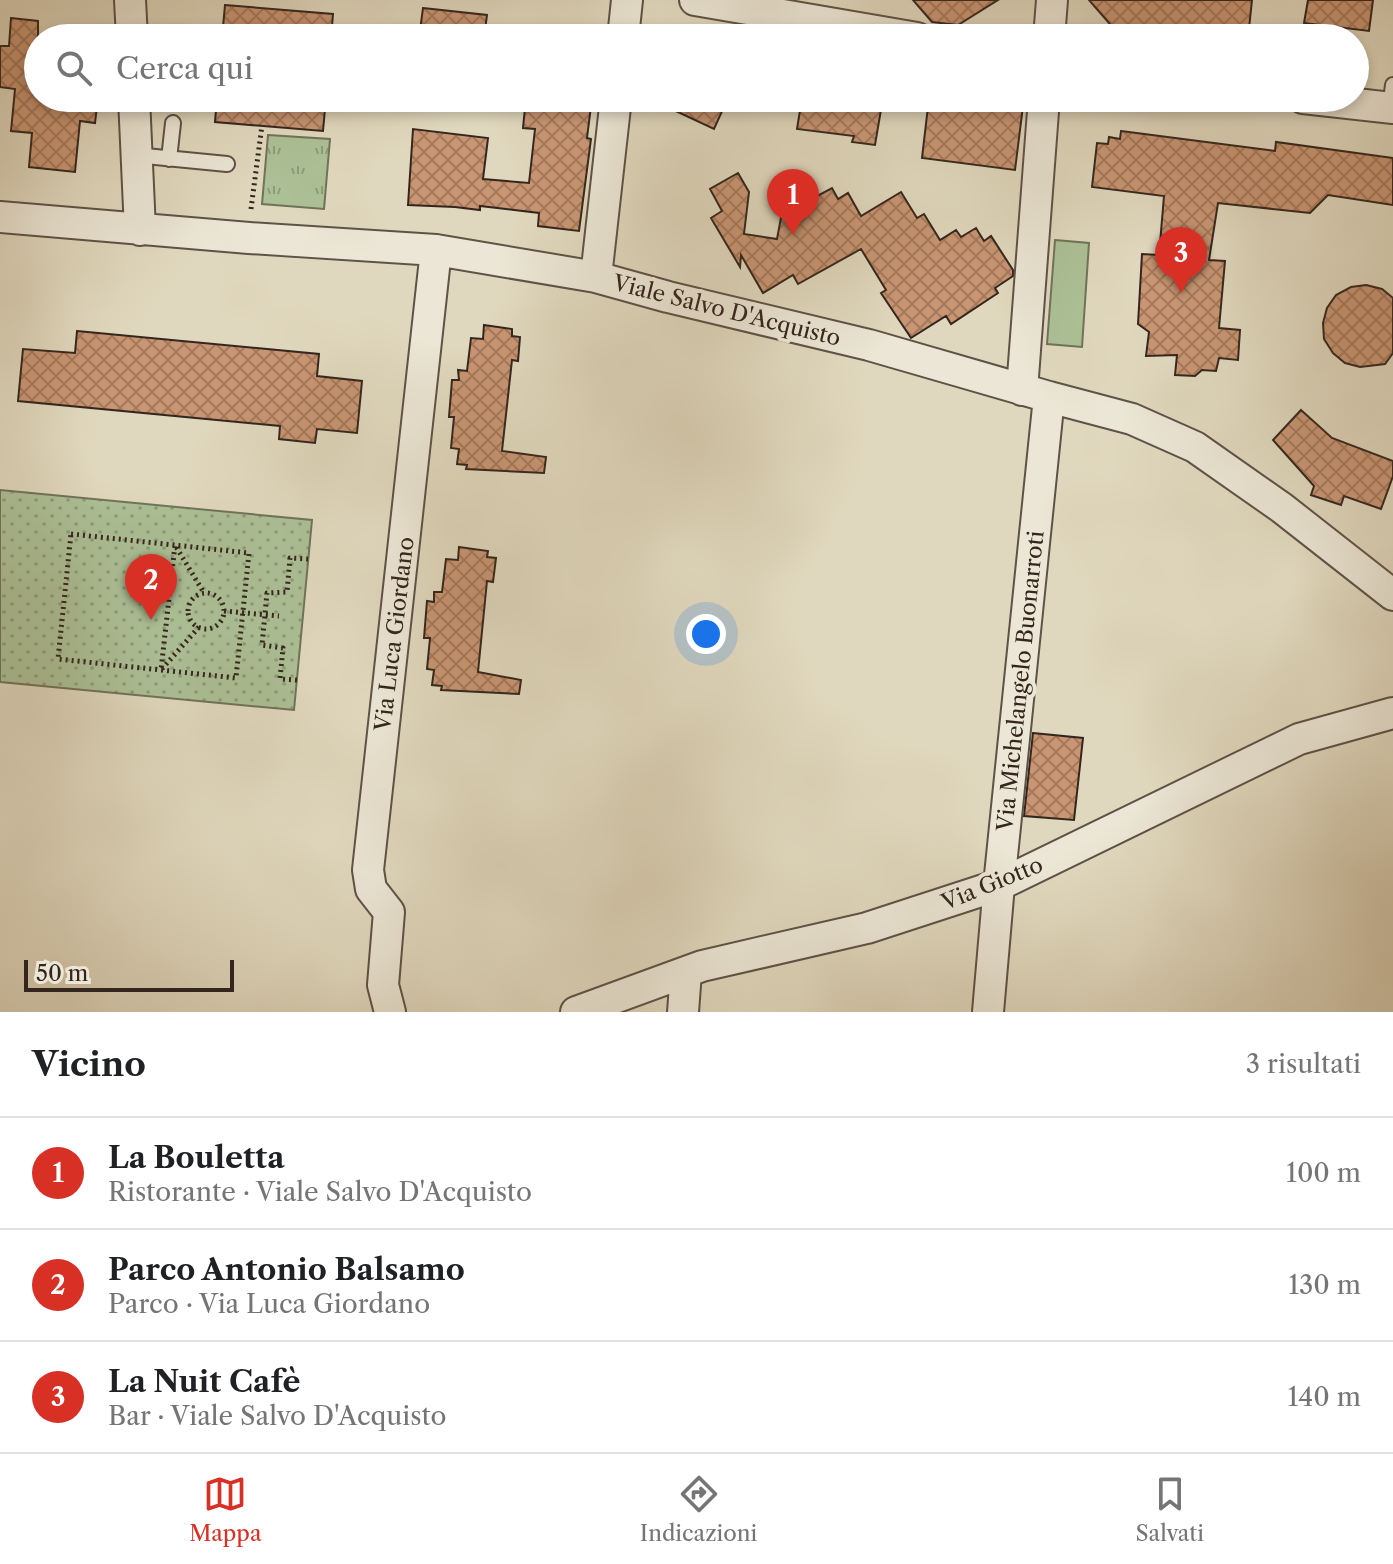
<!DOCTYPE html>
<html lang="it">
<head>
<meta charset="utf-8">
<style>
	body { margin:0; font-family:"Libre Caslon Text",serif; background:#f6f6f6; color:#202124 }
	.scale { position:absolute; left:24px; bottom:20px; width:210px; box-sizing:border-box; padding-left:8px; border:4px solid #34261e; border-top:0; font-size:22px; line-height:28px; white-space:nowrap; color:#34261e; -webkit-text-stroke:6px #ebe6d5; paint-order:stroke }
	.you { position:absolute; left:706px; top:634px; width:28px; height:28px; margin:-20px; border:6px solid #fff; border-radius:50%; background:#1a73e8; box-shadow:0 0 0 12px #1a73e833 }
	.badge { display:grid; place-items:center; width:52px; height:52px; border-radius:50%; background:#d93025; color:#fff; font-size:26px; font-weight:700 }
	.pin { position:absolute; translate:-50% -66px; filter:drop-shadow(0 2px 4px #0008) }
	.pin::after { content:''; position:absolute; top:42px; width:28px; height:24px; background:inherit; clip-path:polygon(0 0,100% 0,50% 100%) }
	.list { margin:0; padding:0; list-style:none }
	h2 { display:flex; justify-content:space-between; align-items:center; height:104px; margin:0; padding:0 32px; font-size:34px }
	h2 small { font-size:26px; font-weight:400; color:#757577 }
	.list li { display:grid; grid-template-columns:52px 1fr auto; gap:24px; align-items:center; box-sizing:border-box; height:112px; padding:0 32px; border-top:2px solid #e0e0e0 }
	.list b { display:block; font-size:30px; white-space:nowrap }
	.list p { margin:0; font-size:26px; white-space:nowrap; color:#757577 }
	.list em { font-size:26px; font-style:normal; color:#757577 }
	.icon { flex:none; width:44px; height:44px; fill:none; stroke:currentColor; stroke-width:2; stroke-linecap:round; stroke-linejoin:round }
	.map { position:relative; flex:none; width:1393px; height:1012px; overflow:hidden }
	.search { position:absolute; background:#fff; box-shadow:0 4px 12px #0003; left:24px; right:24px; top:24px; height:88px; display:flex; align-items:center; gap:20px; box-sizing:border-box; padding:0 28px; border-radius:44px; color:#757577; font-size:30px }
	.sheet { height:440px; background:#fff }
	nav { display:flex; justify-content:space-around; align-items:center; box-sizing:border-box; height:112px; border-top:2px solid #e0e0e0; background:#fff; font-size:22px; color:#757577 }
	nav a { display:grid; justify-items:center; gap:4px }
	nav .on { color:#d93025 }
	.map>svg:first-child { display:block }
	.grass { fill:url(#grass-tufts); stroke:#70735a; stroke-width:2 }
	.park { fill:url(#park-dots); stroke:#70735a; stroke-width:2 }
	.garden { fill:#acc096; stroke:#70735a; stroke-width:2 }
	.building { fill:url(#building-cross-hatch); stroke:#34261e; stroke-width:2 }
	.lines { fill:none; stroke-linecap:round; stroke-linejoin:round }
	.service-casing { stroke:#5f5246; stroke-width:18 }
	.minor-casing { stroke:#5f5246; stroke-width:34 }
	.path { stroke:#34261e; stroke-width:5; stroke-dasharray:2 4; stroke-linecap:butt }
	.service { stroke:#ebe6d5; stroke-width:14 }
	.minor { stroke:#ebe6d5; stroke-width:30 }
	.labels { text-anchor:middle; stroke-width:8; stroke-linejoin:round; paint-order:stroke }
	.street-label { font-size:22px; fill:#34261e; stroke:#ebe6d5 }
</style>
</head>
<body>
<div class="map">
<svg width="1393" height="1012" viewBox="0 0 1393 1012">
	<defs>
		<pattern id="grass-tufts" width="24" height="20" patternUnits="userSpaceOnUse" patternTransform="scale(2)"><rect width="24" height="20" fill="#acc096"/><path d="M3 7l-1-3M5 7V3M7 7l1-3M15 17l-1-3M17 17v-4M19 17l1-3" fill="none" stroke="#8d9c7a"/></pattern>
		<pattern id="park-dots" width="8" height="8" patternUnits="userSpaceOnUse" patternTransform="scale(2)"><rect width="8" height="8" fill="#acc096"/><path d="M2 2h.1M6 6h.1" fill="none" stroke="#8d9c7a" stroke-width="1.8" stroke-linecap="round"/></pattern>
		<pattern id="building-cross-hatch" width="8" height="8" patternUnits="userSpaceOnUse" patternTransform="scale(2)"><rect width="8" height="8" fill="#c99572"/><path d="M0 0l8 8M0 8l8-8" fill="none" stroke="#a4795d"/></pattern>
	</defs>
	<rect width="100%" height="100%" fill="#e0d8be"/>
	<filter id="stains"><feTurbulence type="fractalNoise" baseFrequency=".0025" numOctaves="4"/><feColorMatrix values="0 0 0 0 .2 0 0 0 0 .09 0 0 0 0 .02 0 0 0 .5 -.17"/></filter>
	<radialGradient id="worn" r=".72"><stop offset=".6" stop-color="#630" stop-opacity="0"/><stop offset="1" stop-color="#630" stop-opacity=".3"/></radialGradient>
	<path class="grass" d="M268,135L330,139L324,209L262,204Z"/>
	<path class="park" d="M0,490L312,520L294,710L0,682Z"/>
	<path class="garden" d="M1055,240L1089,243L1082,347L1047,344Z"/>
	<path class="building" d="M913,0H998L958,25L932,22Z
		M1089,0H1252L1248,38H1122Z
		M1308,0H1373L1369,31L1304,23Z
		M225,5L333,14L331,38H222Z
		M423,8L487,15L484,38H419Z
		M11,18L38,21V98H98L95,123L80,121L75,172L29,167L32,133L11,131L15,89L0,87V46H9Z
		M217,98H326L323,131L215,122Z
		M526,98H592L587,138L591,139L579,231L538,226L539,213L480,206V210L455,207L408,205L413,129L488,138L483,179L529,183L535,129L523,128Z
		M648,98H728L714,129Z
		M802,98H883L875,145L852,142L854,136L797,129Z
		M929,98H1024L1015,170L922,158Z
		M1121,131L1275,151L1276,142L1393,158V205L1328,195L1310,213L1218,203L1209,260L1225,261L1219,328L1240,330L1238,360L1219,358L1216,371L1202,370L1195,376L1175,375L1177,355L1146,356L1149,332L1138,324L1142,254L1159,255L1164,196L1092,187L1097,143L1108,144L1109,137L1120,139Z
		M738,173L749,192L744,234L777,239L786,191L795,208L832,188L838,199L848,193L861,216L901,192L917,218L924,214L940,240L956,230L961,237L976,228L984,241L991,236L1013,270V276L995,288L998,293L951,324L946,316L911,338L881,293L886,290L861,249L798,284L793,275L763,293L741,255L740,267L711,218L722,211L710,189Z
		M1366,285L1382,289L1393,298V353L1385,364L1360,367L1345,363L1333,353L1324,339L1323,323L1327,308L1336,295L1351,287Z
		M484,325L512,329V336L520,337L518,361L512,360L502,451L546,457L544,473L466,469L467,465L457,464L459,449L451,448L454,417H449L452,380H459L458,370L467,371L471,338L483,339Z
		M77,331L319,354L317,376L362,381L357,433L317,429L315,443L279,439L280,426L18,401L23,349L75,353Z
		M1301,410L1332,438L1393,461V476L1381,509L1344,496L1341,505L1311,495L1314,486L1273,440Z
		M459,547L488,551L487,557L496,558L493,582L487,581L478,672L521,680L519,694L441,690L442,686L432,685L434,670L427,669L430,638H424L427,601L434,602V592H442L446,559L458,560Z
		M1033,733L1083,738L1074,820L1024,816Z"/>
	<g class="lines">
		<g class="service-casing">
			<path id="service" d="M1390,108L1393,85
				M135,155L227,164
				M169,159L173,123"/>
		</g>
		<g class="minor-casing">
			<path id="minor" d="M130,0L132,38
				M695,0L917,38
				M623,38L627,0
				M1049,38L1052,0
				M134,98L140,230
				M1303,98L1393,108
				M0,217L249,238L436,250L596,277L668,297L869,345L1049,397L1132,419L1195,447L1282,508L1393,595
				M596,277L616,98
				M1022,390L1044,98
				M390,1012L383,985L389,912L371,889L368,870L436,250
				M576,1012L702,966L867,928L999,885L1299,739L1393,713
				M683,1012L686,972
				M988,1012L999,885L1049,397"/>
		</g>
		<path class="path" d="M251,209L262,125
			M71,534L249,553L236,678L58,659Z
			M188 611a18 18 0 1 1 36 0a18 18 0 1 1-36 0Z
			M224,611L279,616
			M199,627L161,670L175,545L204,593
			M297,680L280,679L283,648L262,645L267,593L287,592L290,558L308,559"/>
		<use href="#service" class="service"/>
		<use href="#minor" class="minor"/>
	</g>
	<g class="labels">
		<g class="street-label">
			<text transform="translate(727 310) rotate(14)" y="8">Viale Salvo D'Acquisto</text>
			<text transform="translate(394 634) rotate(-83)" y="8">Via Luca Giordano</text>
			<text transform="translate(1020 681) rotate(-84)" y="8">Via Michelangelo Buonarroti</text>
			<text transform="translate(992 883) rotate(-22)" y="8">Via Giotto</text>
		</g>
	</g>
	<rect width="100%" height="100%" filter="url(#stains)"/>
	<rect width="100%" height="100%" fill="url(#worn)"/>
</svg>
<div class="scale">50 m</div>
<div class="you"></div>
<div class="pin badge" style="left:793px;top:235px">1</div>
<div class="pin badge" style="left:151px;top:620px">2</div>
<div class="pin badge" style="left:1181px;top:293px">3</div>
<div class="search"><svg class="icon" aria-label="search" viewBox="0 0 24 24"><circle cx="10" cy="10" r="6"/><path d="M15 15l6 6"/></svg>Cerca qui</div>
</div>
<section class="sheet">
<h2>Vicino<small>3 risultati</small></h2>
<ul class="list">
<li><span class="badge">1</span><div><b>La Bouletta</b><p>Ristorante · Viale Salvo D'Acquisto</p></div><em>100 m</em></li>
<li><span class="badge">2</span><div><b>Parco Antonio Balsamo</b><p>Parco · Via Luca Giordano</p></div><em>130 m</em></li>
<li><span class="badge">3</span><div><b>La Nuit Cafè</b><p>Bar · Viale Salvo D'Acquisto</p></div><em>140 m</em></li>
</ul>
</section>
<nav>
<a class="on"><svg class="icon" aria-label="map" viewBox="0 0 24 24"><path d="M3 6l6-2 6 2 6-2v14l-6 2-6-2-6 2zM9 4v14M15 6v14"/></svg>Mappa</a>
<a><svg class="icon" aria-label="directions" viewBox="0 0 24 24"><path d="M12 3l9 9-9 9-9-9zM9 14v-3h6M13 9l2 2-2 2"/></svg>Indicazioni</a>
<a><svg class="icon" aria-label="saved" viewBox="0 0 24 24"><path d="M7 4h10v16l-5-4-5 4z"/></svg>Salvati</a>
</nav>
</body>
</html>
